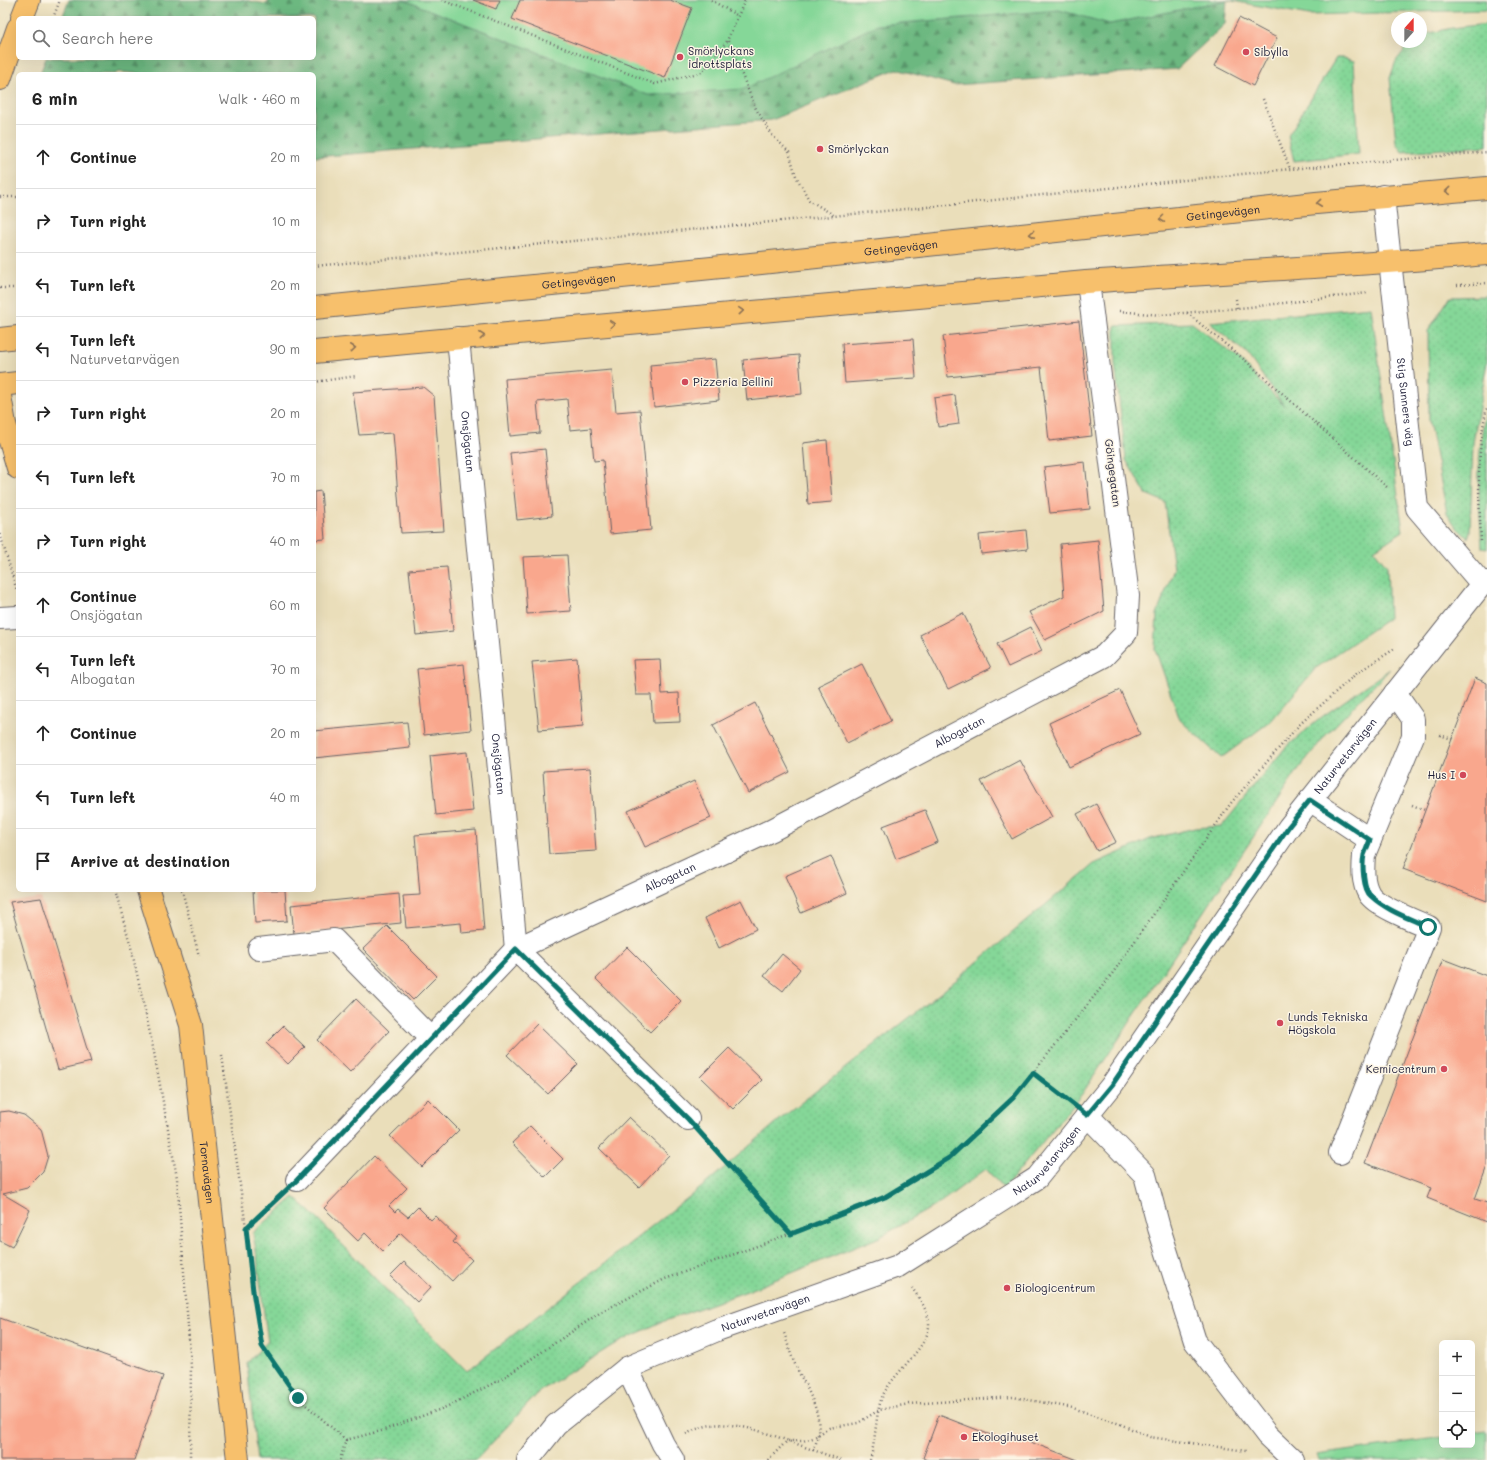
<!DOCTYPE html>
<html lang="en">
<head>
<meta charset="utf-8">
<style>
	body { margin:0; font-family:Mali,sans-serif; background:#f6f6f6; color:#222 }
	.controls { position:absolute; right:12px; bottom:12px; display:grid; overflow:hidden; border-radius:6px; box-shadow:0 4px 16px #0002 }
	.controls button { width:36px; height:36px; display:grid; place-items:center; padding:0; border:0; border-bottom:1px solid #e0e0e0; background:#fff; color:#222; font:20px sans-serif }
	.compass { position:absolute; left:1391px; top:12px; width:36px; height:36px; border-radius:50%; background:#fff; box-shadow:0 4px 16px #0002; rotate:21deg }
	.stop { position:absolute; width:12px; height:12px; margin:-9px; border:3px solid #0f766e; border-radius:50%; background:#fff }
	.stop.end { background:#0f766e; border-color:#fff; box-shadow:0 1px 4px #0008 }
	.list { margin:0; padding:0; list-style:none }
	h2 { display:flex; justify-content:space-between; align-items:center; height:52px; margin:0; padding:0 16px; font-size:17px }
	h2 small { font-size:13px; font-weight:400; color:#767676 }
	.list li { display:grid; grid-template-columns:26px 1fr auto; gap:12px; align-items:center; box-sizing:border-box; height:64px; padding:0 16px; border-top:1px solid #e0e0e0 }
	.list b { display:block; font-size:15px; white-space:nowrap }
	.list p { margin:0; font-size:13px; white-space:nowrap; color:#767676 }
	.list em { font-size:13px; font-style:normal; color:#767676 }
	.icon { flex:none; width:22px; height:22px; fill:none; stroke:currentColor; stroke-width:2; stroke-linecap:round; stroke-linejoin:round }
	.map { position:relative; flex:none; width:1487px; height:1460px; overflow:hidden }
	.search { position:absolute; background:#fff; box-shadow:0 4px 16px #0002; left:16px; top:16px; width:300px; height:44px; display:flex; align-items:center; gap:10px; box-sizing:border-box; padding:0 14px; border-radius:6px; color:#767676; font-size:15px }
	.panel { position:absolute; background:#fff; box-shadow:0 4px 16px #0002; left:16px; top:72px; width:300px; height:820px; border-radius:6px }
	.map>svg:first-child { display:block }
	.grass { fill:url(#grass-dots); stroke:#547c6a }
	.forest { fill:url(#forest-firs); stroke:#476d5e }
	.green { fill:#85d798; stroke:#547c6a }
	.building { fill:#f9a78d }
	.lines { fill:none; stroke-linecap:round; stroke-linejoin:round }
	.minor-casing { stroke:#686467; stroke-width:24 }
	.major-casing { stroke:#686467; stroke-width:24 }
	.path { stroke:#686467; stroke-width:2.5; stroke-dasharray:1 3; stroke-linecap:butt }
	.minor { stroke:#fff; stroke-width:22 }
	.major { stroke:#f7c06c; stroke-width:22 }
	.oneway { stroke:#8c7154 }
	.route { stroke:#0f766e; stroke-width:5 }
	.poi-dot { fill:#d1495b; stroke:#fcf5e5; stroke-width:1.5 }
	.labels { text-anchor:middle; stroke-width:3; stroke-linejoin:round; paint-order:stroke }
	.poi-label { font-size:11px; fill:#22223b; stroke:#fcf5e5; text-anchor:start }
	.street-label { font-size:11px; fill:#22223b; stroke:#fcf5e5 }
</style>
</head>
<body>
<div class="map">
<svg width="1487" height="1460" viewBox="0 0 1487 1460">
	<defs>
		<pattern id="grass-dots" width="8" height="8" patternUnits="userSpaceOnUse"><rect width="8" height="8" fill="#85d798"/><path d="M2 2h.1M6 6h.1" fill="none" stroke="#73b884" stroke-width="1.8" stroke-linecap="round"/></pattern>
		<pattern id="forest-firs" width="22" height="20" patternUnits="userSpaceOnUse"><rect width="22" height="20" fill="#6cb880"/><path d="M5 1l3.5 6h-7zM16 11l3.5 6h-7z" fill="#58956a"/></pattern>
	</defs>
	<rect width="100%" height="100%" fill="#fcf5e5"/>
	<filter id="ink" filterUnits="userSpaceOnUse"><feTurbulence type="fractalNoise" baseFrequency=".025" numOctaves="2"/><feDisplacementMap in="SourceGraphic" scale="8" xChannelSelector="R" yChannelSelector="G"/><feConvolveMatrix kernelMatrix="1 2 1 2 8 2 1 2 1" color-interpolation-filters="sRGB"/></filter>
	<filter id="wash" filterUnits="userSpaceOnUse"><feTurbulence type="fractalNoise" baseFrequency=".012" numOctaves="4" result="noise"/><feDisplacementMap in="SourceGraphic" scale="16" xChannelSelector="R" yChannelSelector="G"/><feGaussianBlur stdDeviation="0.9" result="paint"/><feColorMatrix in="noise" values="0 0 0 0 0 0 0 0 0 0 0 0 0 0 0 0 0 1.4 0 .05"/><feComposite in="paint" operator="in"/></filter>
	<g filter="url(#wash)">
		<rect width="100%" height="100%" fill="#eadeba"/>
		<path class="grass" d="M1487,24V146L1402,152L1396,143L1390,78L1396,61L1411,42H1421V35L1452,28Z
			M1336,58H1344L1354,61L1359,154L1294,161L1288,136Z
			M1487,296V362L1473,443L1470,532L1468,538L1457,528L1447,513L1429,421L1428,331L1450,297Z
			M1371,307L1403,531L1374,550L1387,566L1389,618L1316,668L1271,721L1221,758L1180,720L1155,649L1157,614L1174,569L1165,502L1146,494L1126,460L1115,364V326L1192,323L1239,359L1284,406L1247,354L1209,322Z
			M1487,408V549L1482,548C1479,502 1475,453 1487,408Z
			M1390,669L1326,735L1300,767L1082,1094L1004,1189L986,1169L938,1204L880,1237L750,1290L659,1323L613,1345L540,1391L476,1460H257L247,1363L268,1341C262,1305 260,1269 253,1233L294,1197L311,1212L399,1303L467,1371L703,1186L783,1117L943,991L1094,864L1150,839L1195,828L1222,826L1285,748L1323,716Z"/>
		<path class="forest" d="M69,0H243L267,4L269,0H404L648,95L768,29L878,25L1059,10L1110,24L1227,0L1225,24L1177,69L954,85L896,69L772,120L314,157V74H144L118,72L116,74H40L46,58H314V18H62Z"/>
		<path class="green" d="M404,0H1487V10L1309,15L1227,0L1110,24L1059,10L877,25L744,89L648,95Z
			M1487,1430V1460H1319L1317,1455L1442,1437V1445H1472V1432Z"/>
		<g id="blocks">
			<path class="building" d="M473,0H500L496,9Z
				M520,0H670L692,8L665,78L512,19Z
				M1239,18L1277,38L1253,86L1215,66Z
				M1079,321L1092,436L1049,441L1041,367L948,377L943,336Z
				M913,339L916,378L845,383L842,344Z
				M799,355L802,394L747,400L743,360Z
				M715,359L719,400L654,407L650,365Z
				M612,370L616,412L640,410L651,530L610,534L603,460L594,461L591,428L570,430L567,399L537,402L540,433L510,436L505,379Z
				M423,387L434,396L444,531L401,533L393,433L359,435L353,392Z
				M955,395L959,424L938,427L934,398Z
				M827,440L832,502L808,504L803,443Z
				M545,449L552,516L517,520L510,453Z
				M1085,462L1090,509L1050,513L1044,467Z
				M321,491L325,539L314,540V492Z
				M1026,530L1028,549L981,554L979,535Z
				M1098,540L1104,611L1045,640L1029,612L1064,596L1060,544Z
				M567,555L571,611L527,614L523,557Z
				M447,567L453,631L416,635L409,570Z
				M963,613L991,668L948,689L920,635Z
				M1031,627L1042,651L1008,667L997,644Z
				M577,658L583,726L539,730L532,662Z
				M660,659L662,694L679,693L680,722L653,723L651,695H636L633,660Z
				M464,664L471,730L424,735L417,669Z
				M862,664L891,721L847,743L818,686Z
				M1475,678L1487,683V901L1403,869Z
				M1120,690L1140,734L1069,767L1049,723Z
				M755,703L790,772L748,793L713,725Z
				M407,722L410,748L314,758V731Z
				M467,752L473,811L436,815L430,756Z
				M1020,760L1052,817L1012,839L981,781Z
				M590,768L596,851L549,854L543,771Z
				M694,781L711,818L645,847L628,811Z
				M1096,804L1116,842L1097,851L1077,814Z
				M925,810L938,842L896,859L883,826Z
				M476,830L484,931L462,933L461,923L406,928L403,896L420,895L415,835Z
				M831,856L847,893L801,913L785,876Z
				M253,890H285L287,921L255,923Z
				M399,894L401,923L294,934L291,905Z
				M41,898L91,1062L58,1070L10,902Z
				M741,900L756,929L719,948L705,918Z
				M387,926L437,976L413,1000L363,949Z
				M627,947L681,1001L650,1032L596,979Z
				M782,954L800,969L783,991L764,976Z
				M1443,959L1487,976V1166L1475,1199L1487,1203V1222L1427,1198L1431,1188L1365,1163Z
				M356,999L389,1031L350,1072L317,1040Z
				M537,1024L578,1064L548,1094L507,1055Z
				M283,1026L305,1047L288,1064L266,1043Z
				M729,1048L762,1080L733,1109L700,1077Z
				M428,1099L459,1130L422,1167L390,1136Z
				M9,1111L24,1115L41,1129L48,1156L43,1172L27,1188L3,1194L30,1210L12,1247L0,1241V1112Z
				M629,1117L669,1155L639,1187L599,1148Z
				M530,1126L563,1159L545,1177L512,1143Z
				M374,1156L407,1188L389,1206L395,1212L398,1209L408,1217L418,1207L431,1220L435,1216L457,1237L453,1242L472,1260L452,1281L401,1233L383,1251L365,1233L358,1241L324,1208Z
				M404,1262L431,1287L417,1302L390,1276Z
				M0,1318L163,1376L134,1460H0Z
				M939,1415L1006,1441L1009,1434L1078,1460H927L923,1458Z"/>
		</g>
	</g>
	<g filter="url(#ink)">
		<use href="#blocks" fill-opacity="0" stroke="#686467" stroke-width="1"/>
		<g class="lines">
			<g class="minor-casing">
				<g id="minor">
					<path id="s1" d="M1383,196L1417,508L1482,584"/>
					<path id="s2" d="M458,338L516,949L688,1119"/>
					<path d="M0,618L18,617"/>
					<path d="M1310,800L1370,840"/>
					<path d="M259,949L334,940L431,1039"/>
					<path d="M1087,1115L1145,1175L1159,1228L1195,1341L1267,1435L1293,1460"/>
					<path d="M1340,1153L1429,927C1415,921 1376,906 1369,894C1362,882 1363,868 1364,855L1413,736V719L1395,693"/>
					<path id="s3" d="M297,1180L516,949L772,830L1104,656L1126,633L1128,596L1088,282"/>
					<path d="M627,1368L663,1444L673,1460"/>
					<path id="s4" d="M528,1460L556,1425L627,1368L717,1330L898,1266L1037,1178L1112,1085L1289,827L1482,584L1487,582"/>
				</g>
			</g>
			<g class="major-casing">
				<g id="major">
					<path d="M22,18L29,0"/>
					<path d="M0,79L18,28"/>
					<path id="s5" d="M314,308L761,263L1316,203L1487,188"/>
					<path d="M0,339L18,337"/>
					<path d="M314,352C571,327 828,303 1086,282C1219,272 1353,266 1487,254"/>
					<path d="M0,385L18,383"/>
					<path d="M0,396L5,424L18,468"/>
					<path id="s6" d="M148,890L191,1025L238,1460"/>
				</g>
			</g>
			<path class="path" d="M442,0L655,84L702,72L727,41L745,0
				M711,0L738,16
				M53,18L60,0
				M728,41L756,109L772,135L789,152L796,176L809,200L835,216
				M1263,99L1290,169
				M0,197H18
				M314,266L947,205L1290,169L1487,152
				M1457,285L1487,283
				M0,288H18
				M1236,299L1237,308
				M1119,311L1160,315L1250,307L1367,293
				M1187,313L1246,361L1388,488
				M314,382L357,376
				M0,534L17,591
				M1481,541C1479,498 1476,451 1487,408
				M1440,735L1452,739
				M1412,805L1425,810
				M115,890L131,947L153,1047L177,1178L191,1366L190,1460
				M182,890L199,956
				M222,1055L246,1228L253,1291L262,1347L298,1398L346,1440
				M1033,1073L1066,1099
				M704,1137L791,1234
				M247,1228L278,1198
				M686,1434C694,1430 703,1426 712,1425C742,1421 785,1440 813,1450C830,1416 804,1388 792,1357C789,1349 787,1341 784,1333
				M346,1440L381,1431L444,1408L500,1380L601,1312L665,1279L760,1245L885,1197L949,1158L1013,1098L1112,974L1231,803L1300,724L1357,673L1396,648
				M813,1450L841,1460
				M340,1460L346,1440
				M768,1460L787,1441H803L813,1438L829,1428L858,1423L879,1410L909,1404L1013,1397L1073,1408L1120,1424L1150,1437L1246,1451
				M870,1460C876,1440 875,1419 881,1400C889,1375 931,1347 929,1323C928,1310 919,1298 912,1288"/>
			<use href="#minor" class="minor"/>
			<use href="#major" class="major"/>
		</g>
		<defs><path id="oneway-chevron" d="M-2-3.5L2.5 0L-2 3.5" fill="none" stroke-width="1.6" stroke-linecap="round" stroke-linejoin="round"/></defs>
		<g class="oneway">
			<use href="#oneway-chevron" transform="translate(1448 191) rotate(175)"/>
			<use href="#oneway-chevron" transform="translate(1319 203) rotate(174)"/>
			<use href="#oneway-chevron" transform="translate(1162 219) rotate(173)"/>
			<use href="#oneway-chevron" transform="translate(1032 234) rotate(174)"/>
			<use href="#oneway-chevron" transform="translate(741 311) rotate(-5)"/>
			<use href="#oneway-chevron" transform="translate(612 324) rotate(-5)"/>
			<use href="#oneway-chevron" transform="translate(482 336) rotate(-5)"/>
			<use href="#oneway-chevron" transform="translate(353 348) rotate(-6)"/>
		</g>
	</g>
	<g class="lines" filter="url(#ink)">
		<path class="route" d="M298,1398L262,1346L253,1291L246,1228L297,1180L516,949L688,1119L791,1234L885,1197L949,1158L1013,1098L1033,1073L1087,1115L1112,1085L1289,826L1310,800L1370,840C1368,845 1366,850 1364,855C1362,864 1363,890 1371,896C1387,911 1409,918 1428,927"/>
	</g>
	<g class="poi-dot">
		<circle cx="1246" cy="52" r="4"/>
		<circle cx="680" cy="57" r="4"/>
		<circle cx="820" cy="149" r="4"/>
		<circle cx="685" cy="382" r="4"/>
		<circle cx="1463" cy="775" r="4"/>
		<circle cx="1280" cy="1023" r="4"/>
		<circle cx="1444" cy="1069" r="4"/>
		<circle cx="1007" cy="1288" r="4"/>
		<circle cx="964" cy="1437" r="4"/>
	</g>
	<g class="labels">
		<g class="poi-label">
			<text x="688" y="55">Smörlyckans<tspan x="688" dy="13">idrottsplats</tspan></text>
			<text x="1254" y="56">Sibylla</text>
			<text x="828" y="153">Smörlyckan</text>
			<text x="693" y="386">Pizzeria Bellini</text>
			<text x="1455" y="779" text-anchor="end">Hus I</text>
			<text x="1288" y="1021">Lunds Tekniska<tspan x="1288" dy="13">Högskola</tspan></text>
			<text x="1436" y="1073" text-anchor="end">Kemicentrum</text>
			<text x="1015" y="1292">Biologicentrum</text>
			<text x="972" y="1441">Ekologihuset</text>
		</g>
		<g class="street-label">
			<text dy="4" stroke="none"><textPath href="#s5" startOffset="914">Getingevägen</textPath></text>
			<text dy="4" stroke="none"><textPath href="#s5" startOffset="590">Getingevägen</textPath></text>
			<text dy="4" stroke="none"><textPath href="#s5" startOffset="266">Getingevägen</textPath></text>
			<text dy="4" stroke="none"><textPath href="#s1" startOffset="207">Stig Sunners väg</textPath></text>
			<text dy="4" stroke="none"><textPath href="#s2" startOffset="104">Onsjögatan</textPath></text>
			<text transform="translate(1113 473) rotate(83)" y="4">Göingegatan</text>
			<text dy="4" stroke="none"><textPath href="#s3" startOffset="812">Albogatan</textPath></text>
			<text dy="4" stroke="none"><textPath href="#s4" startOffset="1113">Naturvetarvägen</textPath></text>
			<text dy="4" stroke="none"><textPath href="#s2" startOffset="428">Onsjögatan</textPath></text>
			<text dy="4" stroke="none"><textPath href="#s3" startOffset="488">Albogatan</textPath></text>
			<text dy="4" stroke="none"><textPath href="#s4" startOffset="609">Naturvetarvägen</textPath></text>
			<text dy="4" stroke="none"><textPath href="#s6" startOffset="290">Tornavägen</textPath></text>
			<text dy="4" stroke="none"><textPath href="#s4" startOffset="285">Naturvetarvägen</textPath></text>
		</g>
	</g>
</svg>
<div class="controls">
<button>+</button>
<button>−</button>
<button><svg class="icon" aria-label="locate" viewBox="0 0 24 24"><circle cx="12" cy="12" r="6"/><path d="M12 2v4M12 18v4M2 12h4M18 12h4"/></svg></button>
</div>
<svg class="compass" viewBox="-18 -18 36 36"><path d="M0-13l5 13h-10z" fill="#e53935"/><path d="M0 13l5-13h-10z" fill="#767676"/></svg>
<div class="stop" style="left:1428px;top:927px"></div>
<div class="stop end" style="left:298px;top:1398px"></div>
<div class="search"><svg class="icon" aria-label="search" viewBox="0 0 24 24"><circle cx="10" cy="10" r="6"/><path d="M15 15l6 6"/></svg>Search here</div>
<section class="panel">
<h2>6 min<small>Walk · 460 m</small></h2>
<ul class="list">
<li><svg class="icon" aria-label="ahead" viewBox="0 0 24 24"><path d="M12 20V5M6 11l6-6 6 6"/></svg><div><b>Continue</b></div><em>20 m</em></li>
<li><svg class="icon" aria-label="right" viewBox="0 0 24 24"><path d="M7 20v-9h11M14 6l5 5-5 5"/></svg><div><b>Turn right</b></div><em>10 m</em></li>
<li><svg class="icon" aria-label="left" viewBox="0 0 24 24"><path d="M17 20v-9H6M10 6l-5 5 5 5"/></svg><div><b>Turn left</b></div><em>20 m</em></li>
<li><svg class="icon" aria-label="left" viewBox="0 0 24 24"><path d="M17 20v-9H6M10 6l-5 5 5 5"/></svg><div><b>Turn left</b><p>Naturvetarvägen</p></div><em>90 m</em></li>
<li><svg class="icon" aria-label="right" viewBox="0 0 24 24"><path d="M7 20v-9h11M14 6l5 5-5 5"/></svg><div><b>Turn right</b></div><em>20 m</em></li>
<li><svg class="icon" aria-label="left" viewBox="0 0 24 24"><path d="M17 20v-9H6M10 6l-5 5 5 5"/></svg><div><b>Turn left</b></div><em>70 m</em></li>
<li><svg class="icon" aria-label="right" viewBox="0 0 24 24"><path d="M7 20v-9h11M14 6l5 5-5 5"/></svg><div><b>Turn right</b></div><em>40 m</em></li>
<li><svg class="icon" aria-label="ahead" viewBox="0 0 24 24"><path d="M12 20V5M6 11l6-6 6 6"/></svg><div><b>Continue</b><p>Onsjögatan</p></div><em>60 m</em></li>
<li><svg class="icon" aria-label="left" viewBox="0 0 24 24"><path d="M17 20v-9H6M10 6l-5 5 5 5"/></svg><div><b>Turn left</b><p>Albogatan</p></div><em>70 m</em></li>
<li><svg class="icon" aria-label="ahead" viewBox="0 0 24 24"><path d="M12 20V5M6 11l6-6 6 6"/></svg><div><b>Continue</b></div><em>20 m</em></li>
<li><svg class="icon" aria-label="left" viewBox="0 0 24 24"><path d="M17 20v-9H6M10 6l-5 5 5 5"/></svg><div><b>Turn left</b></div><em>40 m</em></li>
<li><svg class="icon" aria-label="arrive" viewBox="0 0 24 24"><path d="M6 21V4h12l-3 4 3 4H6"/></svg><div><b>Arrive at destination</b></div></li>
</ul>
</section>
</div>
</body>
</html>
